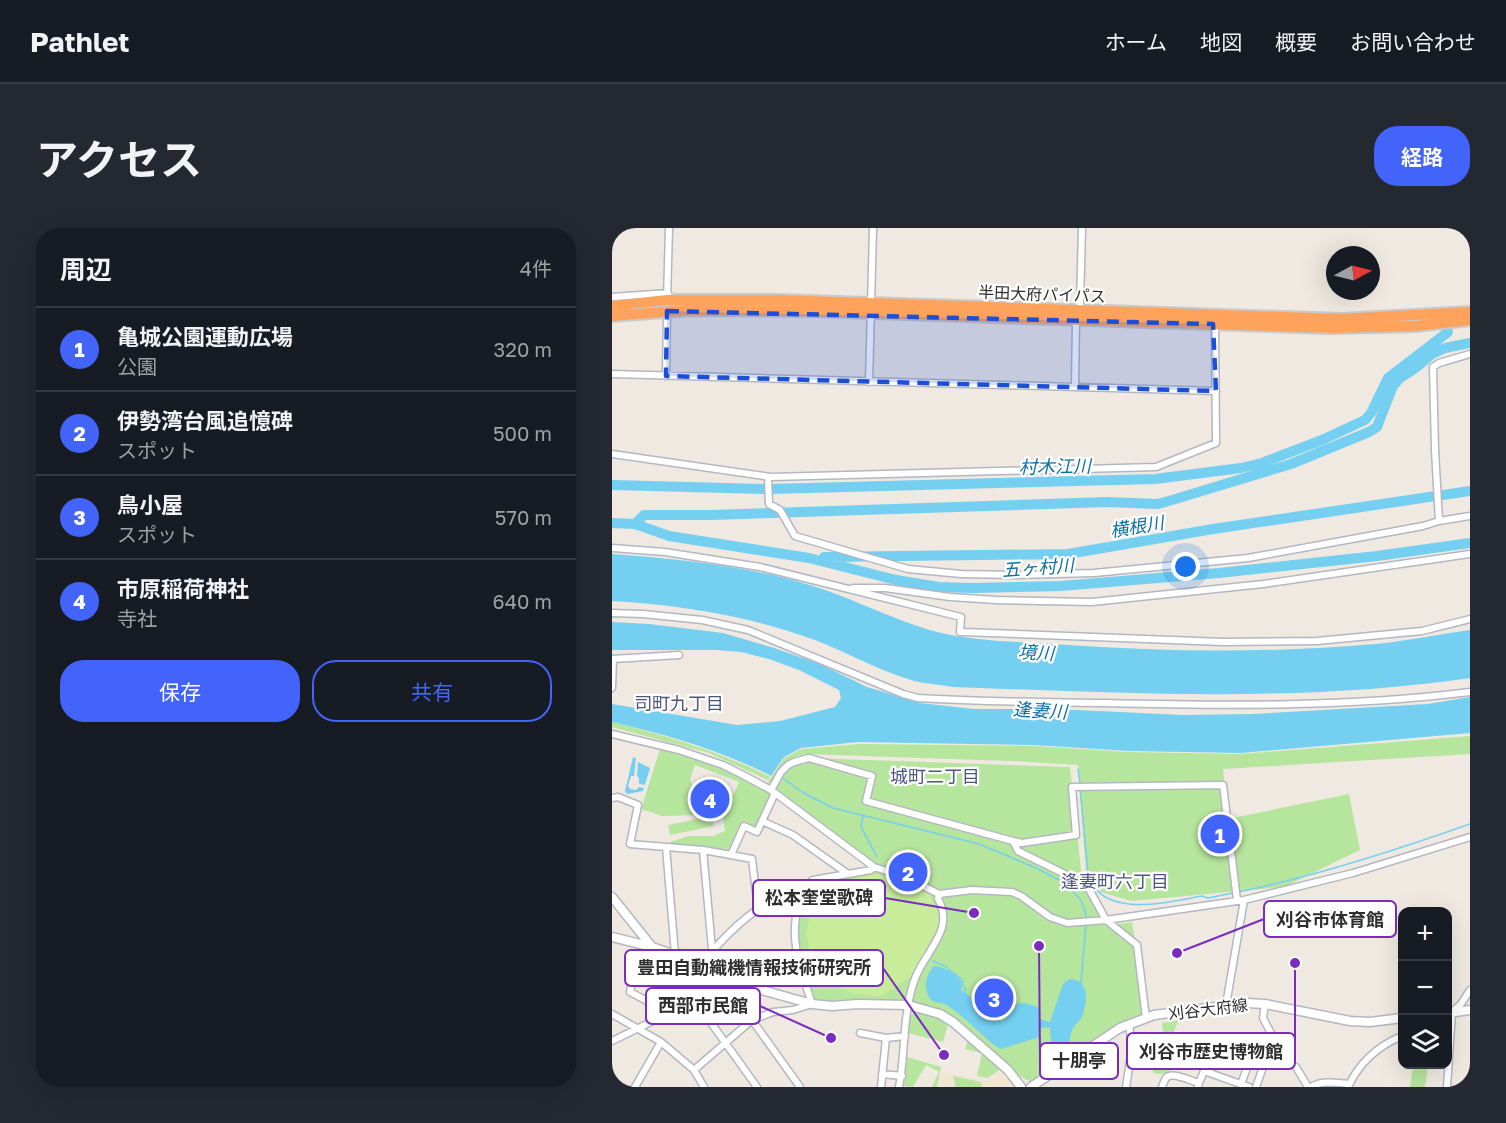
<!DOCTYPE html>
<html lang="ja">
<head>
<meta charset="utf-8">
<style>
	body { margin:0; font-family:"Golos Text","Noto Sans JP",sans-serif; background:#242831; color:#f1f3f6 }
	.controls { position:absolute; right:18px; bottom:18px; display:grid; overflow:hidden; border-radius:12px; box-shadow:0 6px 24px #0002 }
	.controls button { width:54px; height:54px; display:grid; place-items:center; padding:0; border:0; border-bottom:2px solid #363941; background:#171b24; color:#f1f3f6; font:30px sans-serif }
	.compass { position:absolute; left:714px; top:18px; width:54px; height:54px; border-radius:50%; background:#171b24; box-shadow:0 6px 24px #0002; rotate:83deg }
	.you { position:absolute; left:574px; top:339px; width:21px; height:21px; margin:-15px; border:4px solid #fff; border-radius:50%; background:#1a73e8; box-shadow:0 0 0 9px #1a73e833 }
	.badge { display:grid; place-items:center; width:39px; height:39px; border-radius:50%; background:#4264fb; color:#fff; font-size:20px; font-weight:700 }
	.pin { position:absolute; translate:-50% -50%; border:3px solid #fff; box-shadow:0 2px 6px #0006 }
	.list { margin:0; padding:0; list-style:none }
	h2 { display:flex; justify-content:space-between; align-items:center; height:78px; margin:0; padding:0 24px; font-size:26px }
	h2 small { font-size:20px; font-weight:400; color:#9ea1a6 }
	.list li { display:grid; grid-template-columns:39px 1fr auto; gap:18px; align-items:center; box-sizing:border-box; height:84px; padding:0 24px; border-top:2px solid #363941 }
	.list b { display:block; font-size:22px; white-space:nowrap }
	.list p { margin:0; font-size:20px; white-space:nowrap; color:#9ea1a6 }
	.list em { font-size:20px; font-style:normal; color:#9ea1a6 }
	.actions { display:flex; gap:12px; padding:18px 24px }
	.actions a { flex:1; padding:14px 0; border:2px solid #4264fb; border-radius:24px; text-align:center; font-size:21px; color:#4264fb }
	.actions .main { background:#4264fb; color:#fff }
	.icon { flex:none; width:33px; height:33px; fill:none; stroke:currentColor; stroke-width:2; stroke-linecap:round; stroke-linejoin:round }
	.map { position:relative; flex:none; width:858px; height:859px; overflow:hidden; border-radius:24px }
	header { display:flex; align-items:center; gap:36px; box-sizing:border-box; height:84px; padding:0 30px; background:#171b24; border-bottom:2px solid #363941 }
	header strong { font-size:28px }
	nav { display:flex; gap:33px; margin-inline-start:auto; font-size:21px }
	.intro { display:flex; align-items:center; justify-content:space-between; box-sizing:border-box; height:144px; padding:0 36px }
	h1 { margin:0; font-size:42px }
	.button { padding:15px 27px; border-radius:24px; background:#4264fb; color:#fff; font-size:21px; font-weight:700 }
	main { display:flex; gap:36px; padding:0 36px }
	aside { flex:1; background:#171b24; border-radius:24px; box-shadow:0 6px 24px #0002 }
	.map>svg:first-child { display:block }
	.education { fill:#f0e6d1 }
	.green { fill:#b6e59e }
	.pitch { fill:#c9ec9a }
	.water { fill:#75cff0 }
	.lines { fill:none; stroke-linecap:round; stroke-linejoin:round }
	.stream { stroke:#75cff0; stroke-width:1.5 }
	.river { stroke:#75cff0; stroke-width:10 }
	.street-casing { stroke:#b4b7c1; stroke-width:9 }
	.secondary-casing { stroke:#b4b7c1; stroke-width:11 }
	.highway-casing { stroke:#c9c9c9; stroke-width:14 }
	.street { stroke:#fff; stroke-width:6 }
	.secondary { stroke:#fff; stroke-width:8 }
	.highway { stroke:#ffa35c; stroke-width:10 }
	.marked { fill:#1d4ed8; fill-opacity:0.2; stroke:#1d4ed8; stroke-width:4.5; stroke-dasharray:12 8; stroke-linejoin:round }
	.labels { text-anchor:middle; stroke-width:4.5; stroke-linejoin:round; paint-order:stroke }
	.street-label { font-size:16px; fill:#2e2e2e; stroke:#fff }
	.water-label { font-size:18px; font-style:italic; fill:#0d6fa3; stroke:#fff }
	.neighbourhood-label { font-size:18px; fill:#4d5680; stroke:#fff }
	.leader { fill:none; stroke:#7b2cbf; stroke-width:2 }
	.callout-dot { fill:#7b2cbf; stroke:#fff; stroke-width:2 }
	.callout { fill:#fff; stroke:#7b2cbf; stroke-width:2 }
	.callout-label { font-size:18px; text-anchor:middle; font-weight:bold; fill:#2e2e2e }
</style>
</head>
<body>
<header>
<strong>Pathlet</strong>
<nav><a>ホーム</a><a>地図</a><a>概要</a><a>お問い合わせ</a></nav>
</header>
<div class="intro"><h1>アクセス</h1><a class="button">経路</a></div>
<main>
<aside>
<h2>周辺<small>4件</small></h2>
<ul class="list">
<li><span class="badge">1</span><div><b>亀城公園運動広場</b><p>公園</p></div><em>320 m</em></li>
<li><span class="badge">2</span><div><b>伊勢湾台風追憶碑</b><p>スポット</p></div><em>500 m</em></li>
<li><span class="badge">3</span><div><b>鳥小屋</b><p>スポット</p></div><em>570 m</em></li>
<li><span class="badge">4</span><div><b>市原稲荷神社</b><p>寺社</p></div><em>640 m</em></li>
</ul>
<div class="actions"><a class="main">保存</a><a>共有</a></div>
</aside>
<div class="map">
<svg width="858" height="859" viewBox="0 0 858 859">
	<rect width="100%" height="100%" fill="#efe9e1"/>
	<path class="education" d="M391,843L403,859H326L330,844L377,853Z"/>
	<path class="green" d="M0,494C55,508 107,523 158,549L156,552L97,525L0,499Z
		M858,508V526L611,541L616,591L737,566L748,622L672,659L519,673L489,664L474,644L466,537L398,533L193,526C175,529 169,542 160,557L156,554L172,530L190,521L247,516L422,518L515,524L628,526Z
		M48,521L112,540L160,566L144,601L131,595L119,622L58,617V614L76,608H101L113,603L108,571L120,569L127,554L83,537L78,552L92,580L85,587L50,588L29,581Z
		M197,530L458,539L470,652L501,697L520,694L534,790L517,796L423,856L396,842L341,794L296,777L200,776L185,728L182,691L195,657L262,639L159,562L173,540Z
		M100,588L102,598L58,607L56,597Z
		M305,784L324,789L336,796L331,814L296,805L297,787Z
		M567,792L557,814L566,819C565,835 561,850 542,845L536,836L531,837L527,831L523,813L551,804L550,795Z
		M356,811L389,841L376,850L365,848L370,825L353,821Z
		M295,829L329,839L325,859H320L327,844L314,837L301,859L292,858Z
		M801,837H816L813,859H798Z
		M341,848L369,854L370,859H344Z"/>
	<path class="pitch" d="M265,646L316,665L328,687L325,711L300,748L269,768L243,766L219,757L202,740L194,706L198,686L207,668L222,654Z"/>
	<path class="water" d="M0,326C67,331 137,338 201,358C246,372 288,396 334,406C372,414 416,414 456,417C558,424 661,425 764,416C795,413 827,406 858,402V450C687,475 513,465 341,459C326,456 310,456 296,451C264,441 234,424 203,412C138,388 69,377 0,373Z
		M0,394L37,396L111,405L159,419L208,436L255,459L308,475L362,481H445L570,487L641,486L816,476L858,469V505L629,525L517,523L421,517L246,514L189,520L172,529L159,548C108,522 56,507 0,494V476L125,497L168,493L223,479L229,470L227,462L187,442L157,431L129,424L104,422H0Z
		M21,529L24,530L22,548H19L16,558L18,561L24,562L27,559L32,560L31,563L15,566L13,563Z
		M26,534L38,540L33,557L27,556V550L25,548Z
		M322,738C334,739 344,746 350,754L349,762L354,765L383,792L391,793C405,778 402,769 427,780L428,791L438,794L451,756L458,751C479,752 475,775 470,789C468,793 463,796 461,800C458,806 458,813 456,819L455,821L443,822L439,814L438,799L428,800L427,809L389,821L382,817C371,808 345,782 334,777C327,773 322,777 317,769C311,759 314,746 322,738Z"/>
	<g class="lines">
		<path class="stream" d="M466,541L468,555
			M168,548L190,564L221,580L367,616L424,640L453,655L469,672L475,690
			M468,560L476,646C489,692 556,674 590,668L596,670L621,665
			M251,589L249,599L265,629
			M626,664C705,648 782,623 858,596
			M321,733L333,738L351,752V758L354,762L352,766
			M469,755L474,696"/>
		<path class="river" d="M0,257L156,261L543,251L629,240L650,235L710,212L753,192L759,185L776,150L836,104
			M0,295L23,296L57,308L197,330L284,352L327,359L361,360L449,358L607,345L765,328L858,315
			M23,296L32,287H100L495,274L546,276L560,272L679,236L757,204L765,199L781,158L788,150L805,139L820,126L833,120L858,115
			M212,329L456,326L601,301L858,263"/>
		<g class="street-casing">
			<path id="street" d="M0,69L56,65
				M55,72L57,0
				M468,76L470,0
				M0,146L604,163
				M54,148L55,83
				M257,154L261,0
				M463,159L464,92
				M0,226L159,249L544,239L604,215L603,99L601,96
				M159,249H156L157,276L168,282L183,308L296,341L349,346L404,347L482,345L636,330L811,298L827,293L858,288
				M827,293L823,222L821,139L827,135L858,126
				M0,320L53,324L148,339L349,389L348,404H351L611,414L705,413L810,403L858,391
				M241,360H273L338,369L384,372L480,374L651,356L858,326
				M0,385L31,386L90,392L136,402L291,466L306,470C368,474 431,474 493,475C615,478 737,479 858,464
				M0,431L67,427
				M0,460L1,431
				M0,506L67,522L111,537L131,547L159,562L262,639L293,649L327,666L360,662L400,664L409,668L438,689L455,695L494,692L632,672L741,645L858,609
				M159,562L169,544L176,537L182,534L197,530L260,548L254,573L401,613L406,623L471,655L477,661L494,692L525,717L534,790
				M0,570L6,569L26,577L18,616L91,622L119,627L132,598L145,604L163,565
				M150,593L181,607L236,646
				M401,613L410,615L464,607L460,559L611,557L625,672
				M54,619L65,750
				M91,622L100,721
				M41,720L87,778L145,859
				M73,761C93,729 115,703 146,681L140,631L119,627
				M653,776L651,790L661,809L657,822
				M614,777L632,672
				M0,786L49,814L82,842L92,859
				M47,790L43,777L18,764L23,737L26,735C42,741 57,768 61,785
				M140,792L188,859
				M248,805L274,810
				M0,813L47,790L87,778L139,759
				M684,839L696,859
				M82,842L140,792L161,784L181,782L200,776C189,742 176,711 187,676C190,666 193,658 201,652L259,642L262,639
				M597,844L604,823
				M270,846L290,848
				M587,855L592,843L637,859
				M629,856L644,817L657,822L644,859
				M23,859L49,814
				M269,859L274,810L293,808
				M287,859C294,823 290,782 304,748C315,722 343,700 326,671L327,666
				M514,859L520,820L517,796
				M550,859C551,857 553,850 555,849C562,844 579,853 587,855L586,858
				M699,859C709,852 725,855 737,856
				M736,859C747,835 766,818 790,808
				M835,859L840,784L849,776L858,762"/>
		</g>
		<g class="secondary-casing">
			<path id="secondary" d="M0,669L40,719L89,736L139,759L200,776L220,778L246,776L296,777L328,786L341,794L396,842L409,859
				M0,709L40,719
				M836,785L858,782
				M419,859L508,800L542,787L635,775L653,776L738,793L758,794L790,790"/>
		</g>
		<g class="highway-casing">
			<path id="highway" d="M0,78L55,72H166L730,91L858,84
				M0,88L77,82L202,83L718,100L803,98L858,92"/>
		</g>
		<use href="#street" class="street"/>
		<use href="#secondary" class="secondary"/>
		<use href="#highway" class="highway"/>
	</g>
	<path class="marked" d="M55,83L601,96L604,163L54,148Z"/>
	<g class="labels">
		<g class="street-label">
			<text transform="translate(430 66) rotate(2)" y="6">半田大府パイパス</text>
			<text transform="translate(596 781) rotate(-7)" y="6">刈谷大府線</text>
		</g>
		<g class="water-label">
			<text transform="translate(443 239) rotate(-1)" y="6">村木江川</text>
			<text transform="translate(525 299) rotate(-9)" y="6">横根川</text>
			<text transform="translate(426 340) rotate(-4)" y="6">五ヶ村川</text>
			<text transform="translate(424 425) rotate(3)" y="6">境川</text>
			<text transform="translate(428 483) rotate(3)" y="6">逢妻川</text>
		</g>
		<g class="neighbourhood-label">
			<text x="67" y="482">司町九丁目</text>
			<text x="323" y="555">城町二丁目</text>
			<text x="503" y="660">逢妻町六丁目</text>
		</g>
	</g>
	<path class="leader" d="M362 685L273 670M565 725L652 691M332 827L271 740M219 810L148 778M683 735L683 823M427 718L428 833"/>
	<g class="callout-dot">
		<circle cx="362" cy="685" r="6"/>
		<circle cx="565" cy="725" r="6"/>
		<circle cx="332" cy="827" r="6"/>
		<circle cx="219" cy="810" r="6"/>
		<circle cx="683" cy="735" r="6"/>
		<circle cx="427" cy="718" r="6"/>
	</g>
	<g class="callout">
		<rect x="141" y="652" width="132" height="36" rx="6"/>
		<rect x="652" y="673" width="132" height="36" rx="6"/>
		<rect x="13" y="722" width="258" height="36" rx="6"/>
		<rect x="34" y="760" width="114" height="36" rx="6"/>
		<rect x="515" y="805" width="168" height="36" rx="6"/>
		<rect x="428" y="815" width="78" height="36" rx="6"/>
	</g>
	<g class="callout-label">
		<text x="207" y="676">松本奎堂歌碑</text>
		<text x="718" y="698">刈谷市体育館</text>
		<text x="142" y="746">豊田自動織機情報技術研究所</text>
		<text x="91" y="784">西部市民館</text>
		<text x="599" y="830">刈谷市歴史博物館</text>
		<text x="467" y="839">十朋亭</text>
	</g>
</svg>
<div class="controls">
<button>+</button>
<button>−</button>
<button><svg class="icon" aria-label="layers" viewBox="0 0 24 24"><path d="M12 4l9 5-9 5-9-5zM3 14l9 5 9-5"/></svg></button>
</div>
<svg class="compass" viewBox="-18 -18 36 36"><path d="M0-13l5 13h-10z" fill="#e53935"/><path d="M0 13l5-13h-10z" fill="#9ea1a6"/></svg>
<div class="you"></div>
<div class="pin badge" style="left:608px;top:606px">1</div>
<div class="pin badge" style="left:296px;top:644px">2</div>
<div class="pin badge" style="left:382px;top:770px">3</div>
<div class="pin badge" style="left:98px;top:571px">4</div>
</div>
</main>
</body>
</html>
